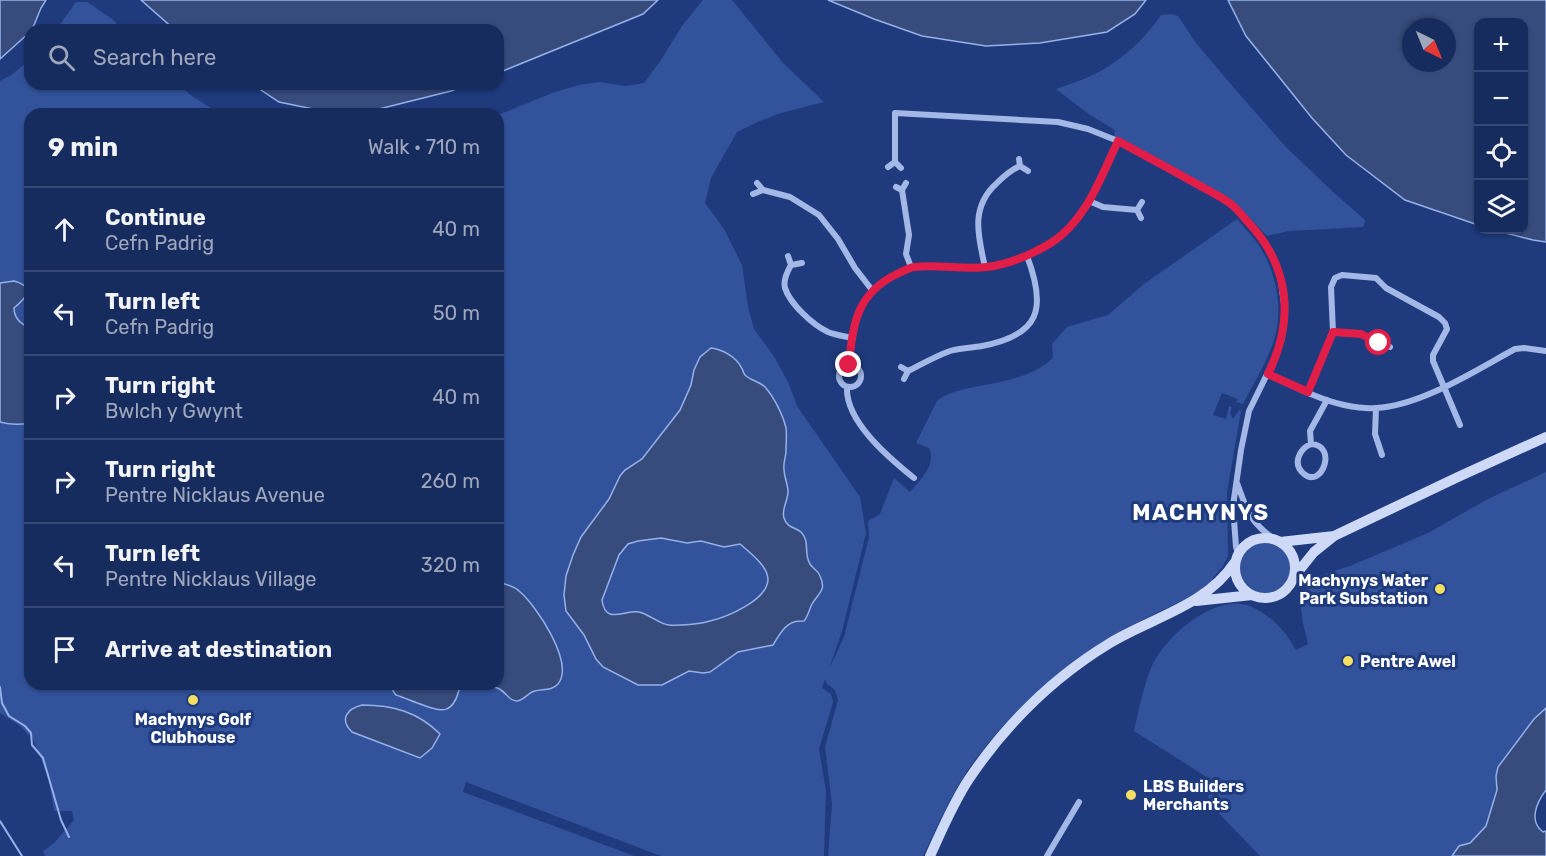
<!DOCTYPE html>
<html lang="en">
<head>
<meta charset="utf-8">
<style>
	body { margin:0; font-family:Rubik,sans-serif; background:#203464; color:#f1f3f6 }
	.controls { position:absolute; right:18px; top:18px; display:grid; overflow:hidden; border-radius:12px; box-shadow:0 2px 4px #0004 }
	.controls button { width:54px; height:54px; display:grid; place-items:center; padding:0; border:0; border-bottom:2px solid #364873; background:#172c5e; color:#f1f3f6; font:30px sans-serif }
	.compass { position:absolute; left:1402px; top:18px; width:54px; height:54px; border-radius:50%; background:#172c5e; box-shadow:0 2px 4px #0004; rotate:137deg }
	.stop { position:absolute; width:18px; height:18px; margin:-14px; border:4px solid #e11d48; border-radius:50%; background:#fff }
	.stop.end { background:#e11d48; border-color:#fff; box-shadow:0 2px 6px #0008 }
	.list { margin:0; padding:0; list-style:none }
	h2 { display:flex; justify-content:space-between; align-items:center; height:78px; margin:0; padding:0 24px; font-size:26px }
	h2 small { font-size:20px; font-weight:400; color:#9ea7bc }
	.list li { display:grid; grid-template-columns:39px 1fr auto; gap:18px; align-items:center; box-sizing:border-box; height:84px; padding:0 24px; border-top:2px solid #364873 }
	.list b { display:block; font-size:22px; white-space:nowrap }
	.list p { margin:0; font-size:20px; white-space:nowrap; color:#9ea7bc }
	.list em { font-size:20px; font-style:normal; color:#9ea7bc }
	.icon { flex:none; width:33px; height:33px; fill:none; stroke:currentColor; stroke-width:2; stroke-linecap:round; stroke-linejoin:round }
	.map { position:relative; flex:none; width:1546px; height:856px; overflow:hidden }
	.search { position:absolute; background:#172c5e; box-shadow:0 2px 4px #0004; left:24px; top:24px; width:480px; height:66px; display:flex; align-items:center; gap:15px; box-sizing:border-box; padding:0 21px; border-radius:18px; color:#9ea7bc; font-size:22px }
	.panel { position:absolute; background:#172c5e; box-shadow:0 2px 4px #0004; left:24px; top:108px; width:480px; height:582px; border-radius:18px }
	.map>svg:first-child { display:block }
	.green { fill:#32539c }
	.water { fill:#374c7d; stroke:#96b1e9; stroke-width:1.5; fill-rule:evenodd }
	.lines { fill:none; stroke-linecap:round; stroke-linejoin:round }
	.stream { stroke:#96b1e9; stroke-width:2 }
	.street { stroke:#a3b8e7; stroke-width:6 }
	.secondary { stroke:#cdd9f6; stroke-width:10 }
	.route { stroke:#e11d48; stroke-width:8 }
	.poi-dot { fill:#f5df63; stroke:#1f3b7e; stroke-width:2 }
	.labels { text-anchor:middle; stroke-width:6; stroke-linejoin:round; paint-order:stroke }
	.poi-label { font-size:16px; font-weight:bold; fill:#fff; stroke:#1f3b7e; text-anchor:start }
	.district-label { font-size:22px; font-weight:bold; letter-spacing:1.5px; fill:#fff; stroke:#1f3b7e }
</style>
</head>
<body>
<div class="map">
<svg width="1546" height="856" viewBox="0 0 1546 856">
	<rect width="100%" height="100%" fill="#1f3b7e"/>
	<path class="green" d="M703,0H732L783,63L824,102L781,113L757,122L737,132L711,178L705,203L724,229L742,265L748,307L754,329L775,358L789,384L797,406L860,497L866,533L842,631L829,669L844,637L869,537L868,521L880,514L894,478L910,492C920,480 937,465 929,448L916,443L937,401C950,388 993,385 1012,379C1028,375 1041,369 1053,358L1052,344L1067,327L1108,315L1144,284L1237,219C1243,226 1249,233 1255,240C1273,264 1282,298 1277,328C1272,355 1255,380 1243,404L1236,402L1238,399L1222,393L1213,415L1226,419L1229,406L1232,407L1230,413L1233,419L1239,410L1241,411L1227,492L1228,556L1223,566L1212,579L1213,582C1182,604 1145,616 1113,636C1056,670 1005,716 967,771C950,798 937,827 923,856H828L832,804L825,747L838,700L835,690L827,684L825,679L822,688L831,694L833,702L819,749L826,791L824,856H661L466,782L463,792L634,856H45L43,851L54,843L74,820L72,811H54L49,779L33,739L19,725L0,713V422L8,425L30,423V684H498V115L555,92L579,85L599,82L626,86L644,83L661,60L682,26Z
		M76,2H87L111,18L123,30H56Z
		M1172,14L1178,16L1196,43L1234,88L1285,146L1333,192L1365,220L1364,225L1363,227L1289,231L1267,236L1236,204L1197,180L1114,137L1115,131L1112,128L1090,115L1056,89C1069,84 1083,80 1095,74C1122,60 1144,40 1161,15Z
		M30,60V84H178L192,96L220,114H30V327C21,325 14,318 14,308L23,300L14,281L0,283V81L11,75Z
		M1546,472V708L1534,719L1498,767L1496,776L1497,790L1486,826L1470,843L1459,846L1452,856H1260L1207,801L1213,781L1134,731C1139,710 1143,688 1151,668C1163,638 1215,592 1250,606C1262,611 1275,621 1283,631C1288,636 1292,644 1296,650L1308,644L1303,623L1301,609L1303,596L1315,577L1350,566L1428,533L1488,499Z
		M1239 567a26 26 0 1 1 52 0a26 26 0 1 1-52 0Z"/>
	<path class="water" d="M0,0H46L41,8L32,30H30V32L0,59Z
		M141,0H658L643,14L498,73V30H175Z
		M828,0H1146L1135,14L1107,32L1040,43L986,46L922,36L874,19Z
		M1228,0H1546V242L1533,240L1494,230H1524V22H1478V225L1405,200L1346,155L1312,118L1246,36ZM1411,27H1447V63H1411Z
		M252,84H469L451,91L371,111L318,110L279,102Z
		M14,281C36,287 26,298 14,308C14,318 21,325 30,327V423C19,425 10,425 0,422V283Z
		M711,348C722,349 736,357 741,367C744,371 742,371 745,375C751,381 759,381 765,387C774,397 783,415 786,428C787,434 786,444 786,451C786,457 783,463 784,469C784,477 788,484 788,492C788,500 781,510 784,518C787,528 795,527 801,532C810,541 804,552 809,562C811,568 818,570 820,576C827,591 818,593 812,604C809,610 808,616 804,621C801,621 797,621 794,622C784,625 778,637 773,645L738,652L710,672L703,673L689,671L662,685H638L603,667L596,659L584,635L566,611L564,595L566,576L573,555L581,537L609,499L620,476L625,470L642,459L680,410L691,385L694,370L700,357ZM661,538L687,543L701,541L724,547L740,544C750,553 767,565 768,579C768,600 727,617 710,621C701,624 678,626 669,625C659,624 649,614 639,612C624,610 605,625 602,600L619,555L628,544L638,541Z
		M498,582C505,584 514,586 519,591C536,605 575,663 558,684C551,692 540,688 532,692C526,695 523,701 516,701C509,700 506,693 501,690C495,685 486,687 479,684H498Z
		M392,684H471L459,690C453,713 443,713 423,705C414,702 405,698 396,695L393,691Z
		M362,705C393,705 418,712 440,734L432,748L420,758L352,732C339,719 347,709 362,705Z
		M1546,708V790C1537,802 1528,821 1543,832L1546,831V856H1452L1459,846L1470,843L1486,826L1497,790L1496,776L1498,767L1534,719Z"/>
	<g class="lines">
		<path class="stream" d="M0,687L2,703L9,716L25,726L31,733L32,745L43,758L61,820L69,837
			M0,821L22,856"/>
		<path class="street" d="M1019,159L1020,166L1028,171
			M895,162V113L1058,122L1088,129L1118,141L1220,197L1232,205L1254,228L1264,241L1274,259L1281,281L1285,312L1282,338L1275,358L1249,411L1241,450L1233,506L1236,547L1238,554
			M888,167L895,162L901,168
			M896,187L902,190L906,183
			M763,190L790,197L819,215L838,239L855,268L872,290
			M902,190L909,235L906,254L911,267
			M753,194L763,190L757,183
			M1089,201L1103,207L1137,210
			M1141,218L1137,210L1142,202
			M788,256L791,265C787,272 783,281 785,288C790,304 813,325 828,332C835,335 844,336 851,338
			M791,265L802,263
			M985,267C978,236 970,207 997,183C1004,176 1011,170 1020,166
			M1333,332L1361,334L1379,343L1390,347
			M850,365C852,325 857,293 897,274C903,271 908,268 914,267C938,264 963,270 987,267C1010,264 1031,255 1051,243C1086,221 1100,177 1118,141
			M839 376a11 11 0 1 1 22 0a11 11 0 1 1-22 0Z
			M901,367L908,371L904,379
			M908,371C922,364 936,356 950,351C960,348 971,348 982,346C1040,335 1047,309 1027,256
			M1267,374C1292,385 1317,399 1344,405C1354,407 1366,409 1376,408C1421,406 1476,370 1515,349L1524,348L1546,351
			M847,387C845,421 889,458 914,478
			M1308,392L1333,332L1331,287L1335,278L1342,275L1376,278L1386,288L1439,317L1445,323L1447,329L1433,355V361L1460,425
			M1376,408L1375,434L1382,455
			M1311,444C1338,445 1322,489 1304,474C1292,464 1299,449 1311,444Z
			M1311,444L1310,431L1327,400
			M1237,483C1247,510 1249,521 1274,539
			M1047,856L1079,802"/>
		<path class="secondary" d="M1235 568a30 30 0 1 1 60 0a30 30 0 1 1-60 0Z
			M1280,542L1334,536
			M1294,577L1314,552L1334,536L1458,477L1546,437
			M1196,601L1252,595
			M930,856C942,830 953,803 969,779C1006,724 1054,677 1110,643C1153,617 1206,606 1235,562"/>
	</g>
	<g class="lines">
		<path class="route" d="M849,365C852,325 857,293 897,274C903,271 908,268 914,267C938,264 963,270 987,267C1010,264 1031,255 1051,243C1086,221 1101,177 1118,141C1144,155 1170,169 1195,183C1207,190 1220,196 1231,204C1237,209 1242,215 1247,221C1290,266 1295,319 1268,374L1308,392L1333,332L1361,334L1379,343"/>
	</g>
	<g class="poi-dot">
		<circle cx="1440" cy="589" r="6"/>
		<circle cx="1348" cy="661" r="6"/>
		<circle cx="193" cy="700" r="6"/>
		<circle cx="1131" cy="795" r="6"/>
	</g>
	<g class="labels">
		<g class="poi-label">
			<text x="1428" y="586" text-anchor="end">Machynys Water<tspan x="1428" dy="18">Park Substation</tspan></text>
			<text x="1360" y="667">Pentre Awel</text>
			<text x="193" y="725" text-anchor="middle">Machynys Golf<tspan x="193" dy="18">Clubhouse</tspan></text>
			<text x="1143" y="792">LBS Builders<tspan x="1143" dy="18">Merchants</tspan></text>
		</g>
		<g class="district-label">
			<text x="1201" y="520">MACHYNYS</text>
		</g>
	</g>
</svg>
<div class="controls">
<button>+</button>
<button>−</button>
<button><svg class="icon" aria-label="locate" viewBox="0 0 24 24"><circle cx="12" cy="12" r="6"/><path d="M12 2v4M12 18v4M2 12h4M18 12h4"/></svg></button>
<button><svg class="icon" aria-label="layers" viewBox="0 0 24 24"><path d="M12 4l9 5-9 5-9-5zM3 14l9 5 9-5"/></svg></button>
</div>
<svg class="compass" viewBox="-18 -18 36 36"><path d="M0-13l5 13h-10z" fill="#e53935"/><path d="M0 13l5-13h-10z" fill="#9ea7bc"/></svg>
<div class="stop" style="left:1379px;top:343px"></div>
<div class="stop end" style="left:849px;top:365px"></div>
<div class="search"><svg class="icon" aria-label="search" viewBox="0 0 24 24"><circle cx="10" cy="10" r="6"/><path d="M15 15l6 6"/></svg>Search here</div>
<section class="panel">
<h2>9 min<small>Walk · 710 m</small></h2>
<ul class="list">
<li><svg class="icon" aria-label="ahead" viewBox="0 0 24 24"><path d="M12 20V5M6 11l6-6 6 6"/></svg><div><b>Continue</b><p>Cefn Padrig</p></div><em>40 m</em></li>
<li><svg class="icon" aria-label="left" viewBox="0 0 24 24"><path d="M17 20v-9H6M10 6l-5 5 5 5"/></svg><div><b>Turn left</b><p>Cefn Padrig</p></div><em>50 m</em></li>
<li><svg class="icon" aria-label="right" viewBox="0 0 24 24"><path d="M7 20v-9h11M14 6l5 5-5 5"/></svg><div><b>Turn right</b><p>Bwlch y Gwynt</p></div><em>40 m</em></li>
<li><svg class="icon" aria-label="right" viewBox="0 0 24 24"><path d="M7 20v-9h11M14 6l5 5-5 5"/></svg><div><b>Turn right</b><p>Pentre Nicklaus Avenue</p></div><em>260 m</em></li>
<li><svg class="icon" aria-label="left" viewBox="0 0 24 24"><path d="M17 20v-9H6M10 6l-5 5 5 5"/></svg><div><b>Turn left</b><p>Pentre Nicklaus Village</p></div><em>320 m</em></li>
<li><svg class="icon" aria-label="arrive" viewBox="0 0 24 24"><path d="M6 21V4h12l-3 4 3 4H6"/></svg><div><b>Arrive at destination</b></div></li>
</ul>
</section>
</div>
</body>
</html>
